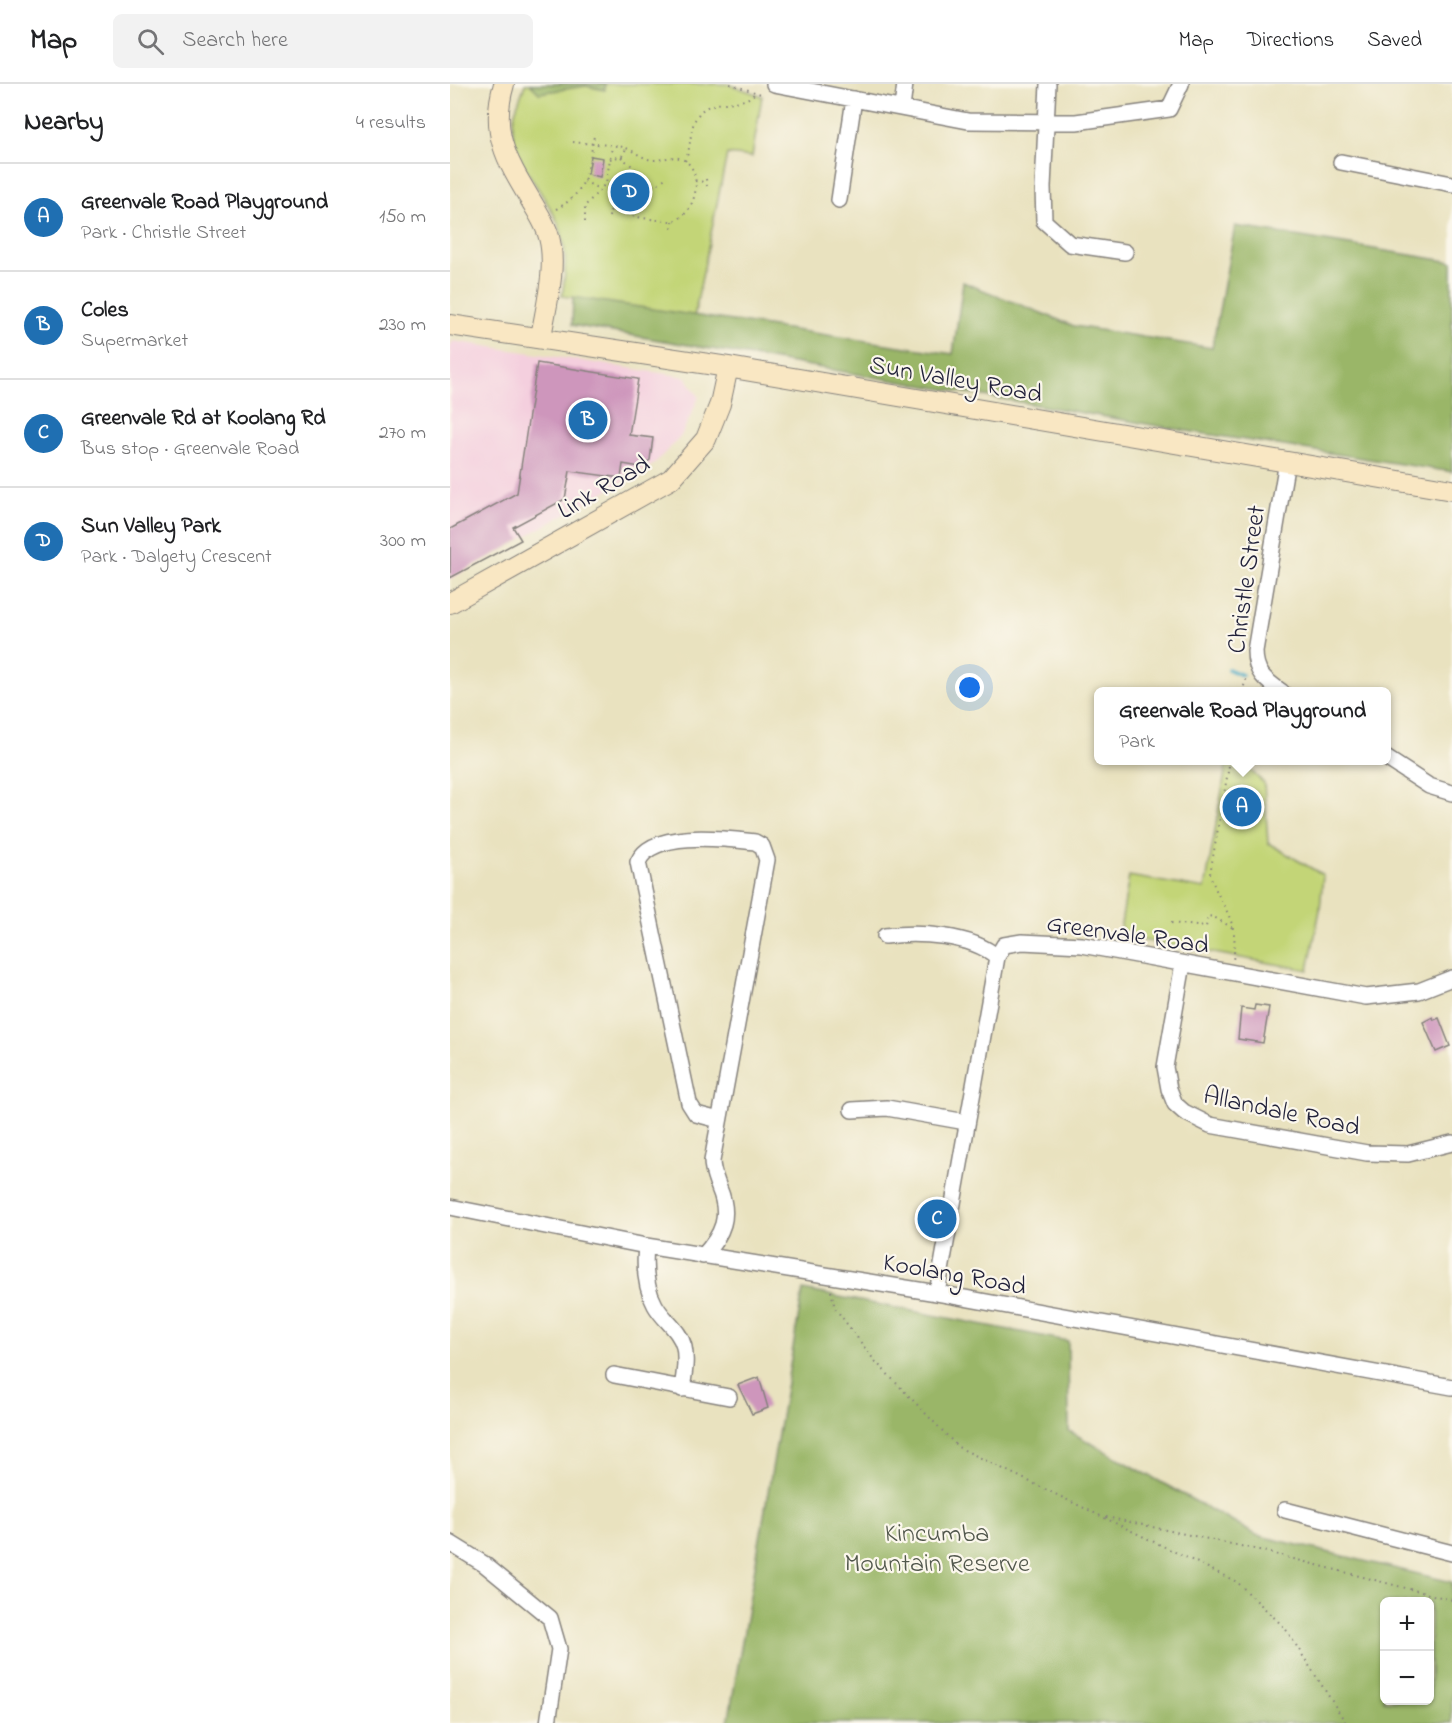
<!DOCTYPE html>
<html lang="en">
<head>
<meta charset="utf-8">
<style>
	body { margin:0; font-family:"Indie Flower",sans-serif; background:#f2f2f2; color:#202124 }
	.controls { position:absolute; right:18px; bottom:18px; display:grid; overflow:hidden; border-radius:9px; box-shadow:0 2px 4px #0004 }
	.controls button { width:54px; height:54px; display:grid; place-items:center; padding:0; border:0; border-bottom:2px solid #e0e0e0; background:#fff; color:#202124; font:30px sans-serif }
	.you { position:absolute; left:520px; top:604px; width:21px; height:21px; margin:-15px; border:4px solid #fff; border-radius:50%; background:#1a73e8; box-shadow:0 0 0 9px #1a73e833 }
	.badge { display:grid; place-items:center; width:39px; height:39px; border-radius:50%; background:#1f6fb2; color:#fff; font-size:20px; font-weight:700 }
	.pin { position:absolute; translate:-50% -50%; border:3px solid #fff; box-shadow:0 2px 6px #0006 }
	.popup { position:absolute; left:644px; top:603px; width:297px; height:78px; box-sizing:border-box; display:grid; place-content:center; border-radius:9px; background:#fff; filter:drop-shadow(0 2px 4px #0005); font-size:20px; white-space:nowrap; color:#757577 }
	.popup b { font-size:22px; color:#202124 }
	.popup::after { content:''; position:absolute; left:50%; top:100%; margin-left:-12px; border:12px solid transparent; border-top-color:#fff }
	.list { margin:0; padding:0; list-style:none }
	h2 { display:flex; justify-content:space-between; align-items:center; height:78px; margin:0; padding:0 24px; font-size:26px }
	h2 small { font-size:20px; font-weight:400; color:#757577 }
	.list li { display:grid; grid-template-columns:39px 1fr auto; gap:18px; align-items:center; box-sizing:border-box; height:108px; padding:0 24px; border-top:2px solid #e0e0e0 }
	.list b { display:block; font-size:22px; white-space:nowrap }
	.list p { margin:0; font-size:20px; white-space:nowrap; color:#757577 }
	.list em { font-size:20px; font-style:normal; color:#757577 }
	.icon { flex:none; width:33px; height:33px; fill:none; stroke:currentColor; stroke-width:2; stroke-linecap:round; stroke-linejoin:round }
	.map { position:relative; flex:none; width:1002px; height:1639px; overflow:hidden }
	header { display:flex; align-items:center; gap:36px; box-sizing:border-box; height:84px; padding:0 30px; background:#fff; border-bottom:2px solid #e0e0e0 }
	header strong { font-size:28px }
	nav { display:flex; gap:33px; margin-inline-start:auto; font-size:21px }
	.search { width:420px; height:54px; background:#f2f2f2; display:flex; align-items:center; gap:15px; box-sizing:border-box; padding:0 21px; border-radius:9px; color:#757577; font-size:22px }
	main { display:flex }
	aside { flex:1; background:#fff }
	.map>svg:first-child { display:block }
	.built { fill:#f4cfde }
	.green { fill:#c3d577; stroke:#727c59; stroke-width:1.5 }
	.forest { fill:#9ab668; stroke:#5e6c52; stroke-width:1.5; fill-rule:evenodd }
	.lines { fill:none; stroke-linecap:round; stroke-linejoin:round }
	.stream { stroke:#41a7c1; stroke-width:4 }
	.building { fill:#ce96bc }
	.street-casing { stroke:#86827d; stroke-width:18 }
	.secondary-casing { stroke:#86827d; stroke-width:22 }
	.path { stroke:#86827d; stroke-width:2; stroke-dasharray:1.5 4.5; stroke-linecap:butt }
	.street { stroke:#fff; stroke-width:15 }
	.secondary { stroke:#f9e7c3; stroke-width:20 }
	.labels { text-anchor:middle; stroke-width:4.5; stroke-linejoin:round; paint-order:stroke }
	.street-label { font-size:26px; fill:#22223b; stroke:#fbf7ec }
	.park-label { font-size:26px; fill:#52584d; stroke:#fbf7ec }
</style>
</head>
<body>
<header>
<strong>Map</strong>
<div class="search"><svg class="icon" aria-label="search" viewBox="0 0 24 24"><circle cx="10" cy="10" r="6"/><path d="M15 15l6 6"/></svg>Search here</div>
<nav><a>Map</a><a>Directions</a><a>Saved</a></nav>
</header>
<main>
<aside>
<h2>Nearby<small>4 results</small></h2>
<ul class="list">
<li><span class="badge">A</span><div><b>Greenvale Road Playground</b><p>Park · Christle Street</p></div><em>150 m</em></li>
<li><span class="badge">B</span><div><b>Coles</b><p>Supermarket</p></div><em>230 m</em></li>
<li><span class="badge">C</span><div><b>Greenvale Rd at Koolang Rd</b><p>Bus stop · Greenvale Road</p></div><em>270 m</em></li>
<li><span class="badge">D</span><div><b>Sun Valley Park</b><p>Park · Dalgety Crescent</p></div><em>300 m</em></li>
</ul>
</aside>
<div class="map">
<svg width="1002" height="1639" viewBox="0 0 1002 1639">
	<rect width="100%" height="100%" fill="#fbf7ec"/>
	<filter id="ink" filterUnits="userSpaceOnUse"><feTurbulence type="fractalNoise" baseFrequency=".0167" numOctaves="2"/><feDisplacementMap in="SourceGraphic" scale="12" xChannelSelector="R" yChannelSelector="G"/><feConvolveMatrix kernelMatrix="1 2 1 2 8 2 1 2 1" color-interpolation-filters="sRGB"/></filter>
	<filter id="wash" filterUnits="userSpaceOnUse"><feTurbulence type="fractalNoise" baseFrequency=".008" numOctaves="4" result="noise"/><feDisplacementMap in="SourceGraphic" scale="24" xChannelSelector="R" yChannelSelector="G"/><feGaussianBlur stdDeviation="1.35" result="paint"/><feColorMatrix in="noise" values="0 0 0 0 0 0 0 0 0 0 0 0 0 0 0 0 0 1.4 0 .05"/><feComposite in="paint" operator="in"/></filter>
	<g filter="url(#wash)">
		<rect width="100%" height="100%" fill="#e9e2bf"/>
		<path class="built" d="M3,257L236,293L249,313L231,352L203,381L0,495V262Z"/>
		<path class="green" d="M75,0H278L312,12L302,73L277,70L244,233L112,212C116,189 117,161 108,139C95,109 63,78 63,44C62,29 71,14 75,0Z
			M777,677H790L814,699L818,759L873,791L870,826L858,886L669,852L679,792L755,805Z"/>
		<path class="forest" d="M80,0H155V6L136,2L89,9Z
			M785,142L1002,178V388L743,348L122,241L123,213L503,270L513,198L624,242L762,264Z
			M353,1206L618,1257L619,1347L806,1451L1002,1498V1639H278ZM934,1518H980V1616H934Z"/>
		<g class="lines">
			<path class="stream" d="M778,585L792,591"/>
		</g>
		<g id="blocks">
			<path class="building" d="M141,72L153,74L150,93L138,90Z
				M87,279L188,295L179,351L203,354L200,376L190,383L173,380L171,394L120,387L115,415L63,443L71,456L0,494V445L67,409Z
				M805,921L819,923L813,959L788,955L791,924L804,926Z
				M983,933L984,936L989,934L1000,962L986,968L973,938Z
				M309,1293L318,1324L302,1330L288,1301Z"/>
		</g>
	</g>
	<g filter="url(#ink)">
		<use href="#blocks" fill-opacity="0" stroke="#86827d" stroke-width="1.5"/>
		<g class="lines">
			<g class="street-casing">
				<path id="street" d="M324,0L518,37L626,38L719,25L731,0
					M598,0L593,103L594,137L620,160L675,168
					M452,24L455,0
					M891,78L1002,100
					M389,116L404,15
					M832,608C815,596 805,589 805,567L837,377
					M936,674L979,702L1002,709
					M435,852C467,848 521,850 547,873
					M733,880L715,983L719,1005L725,1020L734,1028L760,1041L917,1069L958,1070L1002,1059
					M402,1026L437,1024L516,1038
					M0,1123L196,1162L487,1209L1002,1303
					M196,1162C194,1182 195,1203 205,1221C213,1236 230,1246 234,1263C237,1277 234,1291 232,1305
					M253,1172C273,1150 281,1132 269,1104C266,1095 262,1087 262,1077L317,776L312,762L305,758C277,755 202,745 188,778L239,1019L246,1030L269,1036
					M487,1209L547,873L554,861L572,858L632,861L916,913L969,907L1002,894
					M164,1291L279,1313
					M835,1426L1002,1469
					M0,1459L34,1480L100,1534L109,1565L98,1639"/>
			</g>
			<g class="secondary-casing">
				<path id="secondary" d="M54,0C39,50 58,78 83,120C89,131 96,141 99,153C107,184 96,222 91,253
					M0,241L278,283L1002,406
					M0,519L221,395L256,355L270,320L278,283"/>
			</g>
			<path class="path" d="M280,0L314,11
				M123,58C139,60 158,60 173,63C184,66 192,75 203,76C214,76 224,70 234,76C255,89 246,131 223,137C218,138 184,133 178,131C169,127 169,107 156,99L162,63
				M171,73L188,87L190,93L182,111L186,121L185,132
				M160,75L172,72L176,65
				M235,77C242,63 239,42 248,31C261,12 289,25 304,10
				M190,93L198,102
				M256,95L257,102
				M134,97L147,104
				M245,97L256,98
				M185,101C195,106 211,100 217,92
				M106,125C138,109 138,84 144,52
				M159,133L160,127L172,123
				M135,138V122L156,99
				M222,144L223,137
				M792,608L797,593
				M780,676L760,790C771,826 790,833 783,876
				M721,839L756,843L758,832L764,833L786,846
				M381,1207L385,1224L424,1276L508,1363L787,1498L835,1544L896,1639
				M656,1433L809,1466L1002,1516"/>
			<use href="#street" class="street"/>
			<use href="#secondary" class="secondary"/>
		</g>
	</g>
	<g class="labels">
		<g class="street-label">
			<text transform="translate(506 294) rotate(10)" y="9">Sun Valley Road</text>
			<text transform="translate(153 402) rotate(-30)" y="9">Link Road</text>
			<text transform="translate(795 495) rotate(-82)" y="9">Christle Street</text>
			<text transform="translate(678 849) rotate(8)" y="9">Greenvale Road</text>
			<text transform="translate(832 1026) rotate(12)" y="9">Allandale Road</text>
			<text transform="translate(505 1189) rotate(10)" y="9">Koolang Road</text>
		</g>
		<g class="park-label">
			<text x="487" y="1457">Kincumba<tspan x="487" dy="30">Mountain Reserve</tspan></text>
		</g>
	</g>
</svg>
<div class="controls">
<button>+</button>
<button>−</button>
</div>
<div class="you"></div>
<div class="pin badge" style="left:792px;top:723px">A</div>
<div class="popup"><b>Greenvale Road Playground</b>Park</div>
<div class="pin badge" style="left:138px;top:336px">B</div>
<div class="pin badge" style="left:487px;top:1135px">C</div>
<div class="pin badge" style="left:180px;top:108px">D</div>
</div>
</main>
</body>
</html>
